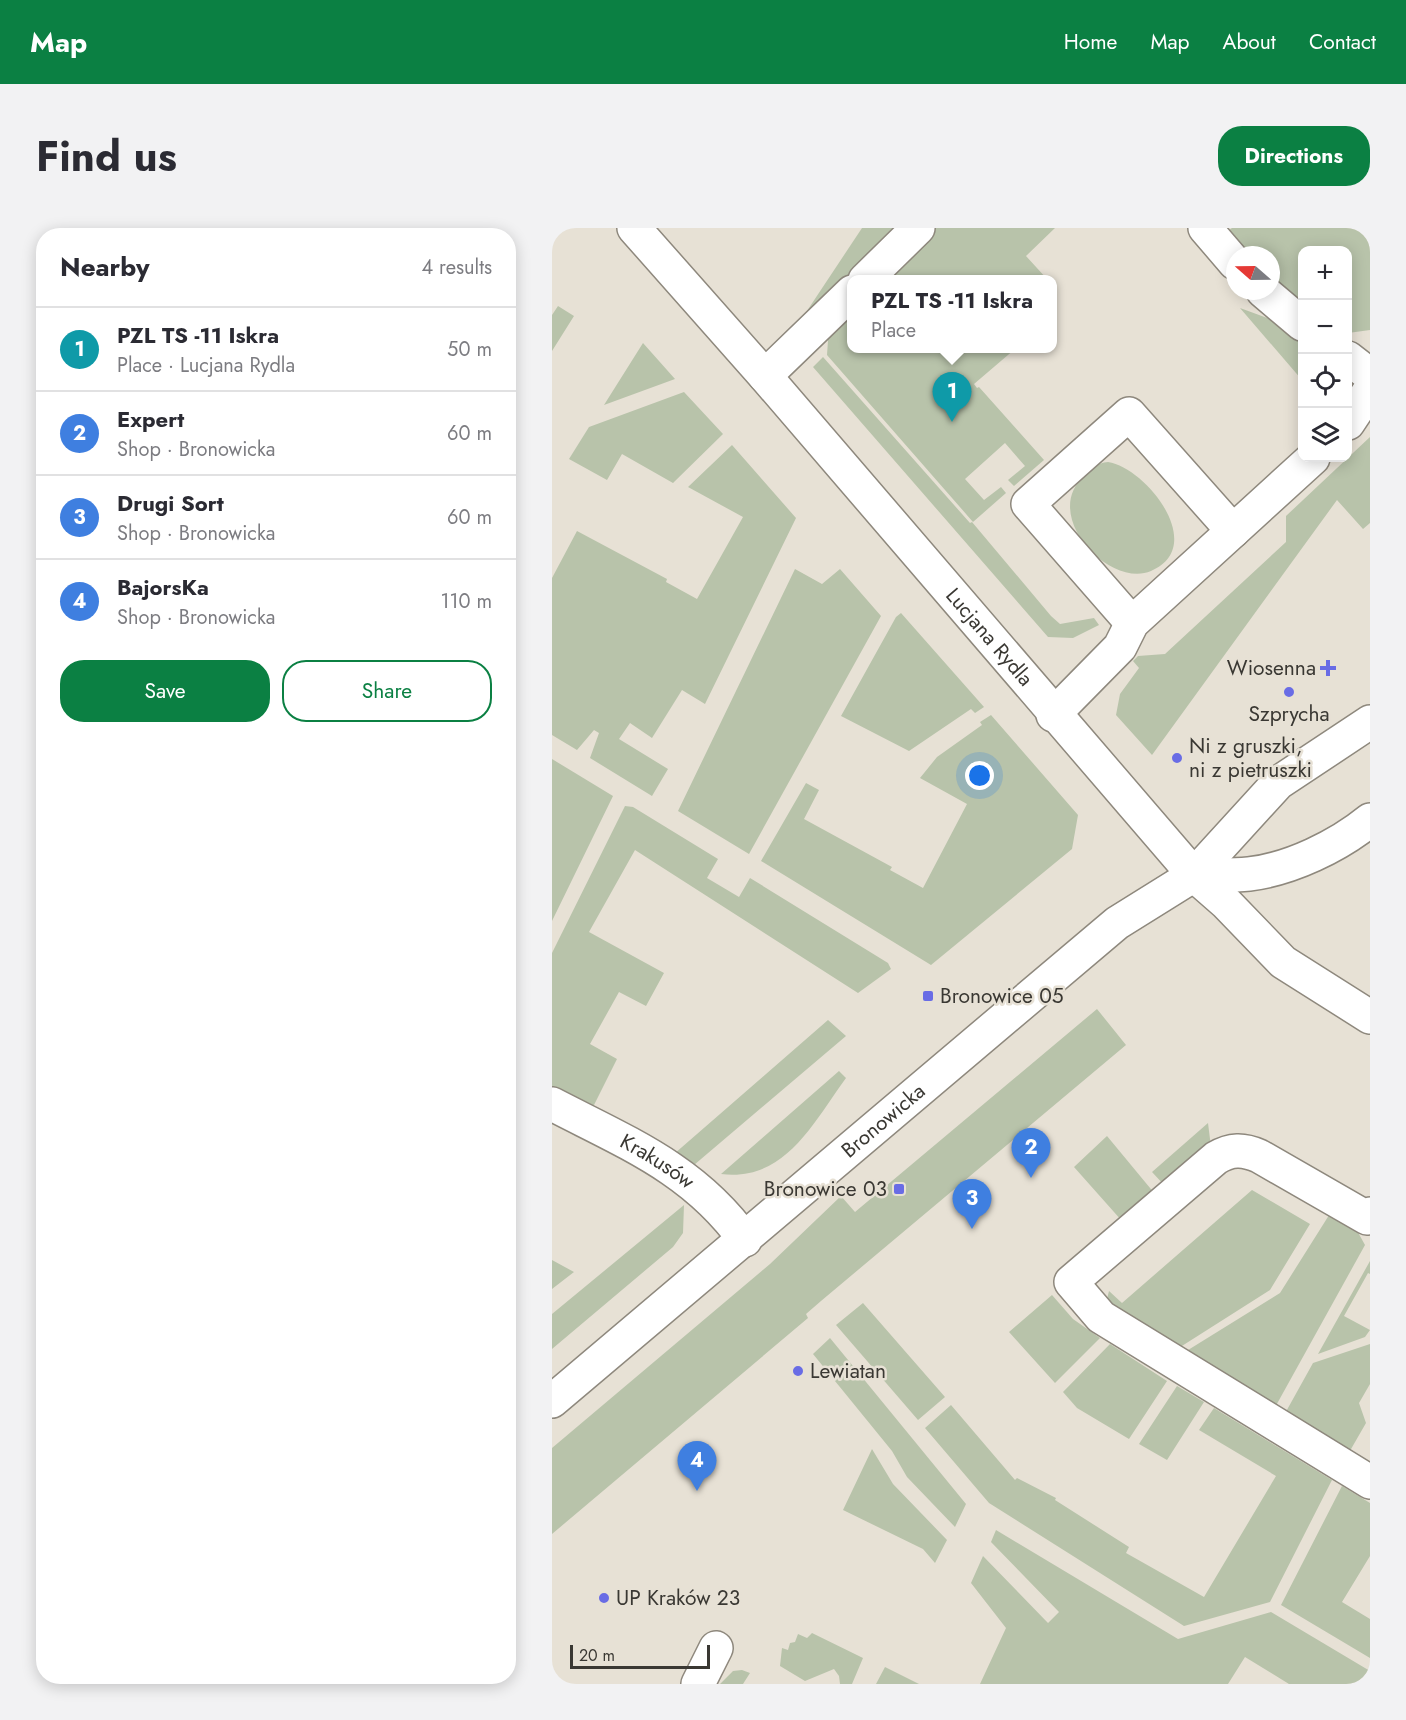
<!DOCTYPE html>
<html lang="en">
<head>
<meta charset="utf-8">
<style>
	body { margin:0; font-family:Jost,sans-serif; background:#f2f2f3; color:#2b2b33 }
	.controls { position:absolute; right:18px; top:18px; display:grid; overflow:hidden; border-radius:12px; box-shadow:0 3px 15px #0003 }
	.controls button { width:54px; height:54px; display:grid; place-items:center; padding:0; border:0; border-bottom:2px solid #e1e1e2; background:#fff; color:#2b2b33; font:30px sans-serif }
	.compass { position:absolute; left:674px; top:18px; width:54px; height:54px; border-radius:50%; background:#fff; box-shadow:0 3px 15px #0003; rotate:290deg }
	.scale { position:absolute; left:18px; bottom:15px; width:140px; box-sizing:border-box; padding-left:6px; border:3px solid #3a3833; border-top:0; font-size:16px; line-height:21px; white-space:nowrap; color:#3a3833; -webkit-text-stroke:4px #e7e1d5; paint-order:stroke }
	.you { position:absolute; left:428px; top:548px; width:21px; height:21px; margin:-15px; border:4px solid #fff; border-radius:50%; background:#1a73e8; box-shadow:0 0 0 9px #1a73e833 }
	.badge { display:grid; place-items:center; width:39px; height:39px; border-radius:50%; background:#0b8043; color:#fff; font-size:20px; font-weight:700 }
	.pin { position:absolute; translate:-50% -50px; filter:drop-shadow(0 2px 3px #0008) }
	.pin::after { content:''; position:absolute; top:32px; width:21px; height:18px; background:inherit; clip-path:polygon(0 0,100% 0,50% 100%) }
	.popup { position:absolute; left:295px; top:47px; width:210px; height:78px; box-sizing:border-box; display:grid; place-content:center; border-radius:12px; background:#fff; filter:drop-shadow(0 2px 4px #0005); font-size:20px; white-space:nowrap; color:#7c7c81 }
	.popup b { font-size:22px; color:#2b2b33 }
	.popup::after { content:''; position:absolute; left:50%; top:100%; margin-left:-12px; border:12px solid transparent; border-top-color:#fff }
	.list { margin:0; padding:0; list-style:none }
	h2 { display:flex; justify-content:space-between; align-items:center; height:78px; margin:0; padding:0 24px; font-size:26px }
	h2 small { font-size:20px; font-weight:400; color:#7c7c81 }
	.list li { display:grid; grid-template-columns:39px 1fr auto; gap:18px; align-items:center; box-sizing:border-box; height:84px; padding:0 24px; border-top:2px solid #e1e1e2 }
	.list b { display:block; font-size:22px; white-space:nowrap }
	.list p { margin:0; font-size:20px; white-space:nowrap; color:#7c7c81 }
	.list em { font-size:20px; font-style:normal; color:#7c7c81 }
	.actions { display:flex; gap:12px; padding:18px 24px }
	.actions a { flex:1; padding:14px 0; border:2px solid #0b8043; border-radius:24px; text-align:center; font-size:21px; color:#0b8043 }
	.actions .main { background:#0b8043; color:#fff }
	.icon { flex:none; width:33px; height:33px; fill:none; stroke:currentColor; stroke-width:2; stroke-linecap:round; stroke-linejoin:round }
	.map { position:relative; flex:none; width:818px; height:1456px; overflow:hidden; border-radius:24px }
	header { display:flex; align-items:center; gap:36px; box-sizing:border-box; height:84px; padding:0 30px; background:#0b8043; color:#fff }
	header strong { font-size:28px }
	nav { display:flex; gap:33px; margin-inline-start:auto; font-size:21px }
	.intro { display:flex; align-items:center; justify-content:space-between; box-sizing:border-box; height:144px; padding:0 36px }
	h1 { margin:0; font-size:42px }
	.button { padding:15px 27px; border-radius:24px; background:#0b8043; color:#fff; font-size:21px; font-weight:700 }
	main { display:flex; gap:36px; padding:0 36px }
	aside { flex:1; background:#fff; border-radius:24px; box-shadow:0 3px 15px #0003 }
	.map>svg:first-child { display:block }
	.green { fill:#b8c3aa }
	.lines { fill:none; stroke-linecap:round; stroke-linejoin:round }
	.minor-casing { stroke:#8e887d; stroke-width:36 }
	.minor { stroke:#fff; stroke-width:33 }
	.poi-dot { fill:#696ce5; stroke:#e7e1d5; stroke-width:2 }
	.labels { text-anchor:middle; stroke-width:5; stroke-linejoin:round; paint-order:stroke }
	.street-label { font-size:21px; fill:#3a3833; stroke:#e7e1d5 }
	.poi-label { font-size:21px; fill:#3a3833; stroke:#e7e1d5; text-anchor:start }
</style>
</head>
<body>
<header>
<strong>Map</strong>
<nav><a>Home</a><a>Map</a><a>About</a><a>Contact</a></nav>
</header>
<div class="intro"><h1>Find us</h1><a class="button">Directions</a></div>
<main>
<aside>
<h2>Nearby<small>4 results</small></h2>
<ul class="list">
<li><span class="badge" style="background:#0f9aa8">1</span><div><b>PZL TS -11 Iskra</b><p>Place · Lucjana Rydla</p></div><em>50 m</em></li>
<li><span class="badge" style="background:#3f7fe0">2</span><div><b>Expert</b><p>Shop · Bronowicka</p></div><em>60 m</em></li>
<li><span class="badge" style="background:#3f7fe0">3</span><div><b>Drugi Sort</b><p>Shop · Bronowicka</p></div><em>60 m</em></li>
<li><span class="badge" style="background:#3f7fe0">4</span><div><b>BajorsKa</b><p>Shop · Bronowicka</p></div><em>110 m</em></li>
</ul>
<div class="actions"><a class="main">Save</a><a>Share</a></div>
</aside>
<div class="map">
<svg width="818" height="1456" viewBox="0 0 818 1456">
	<rect width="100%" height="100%" fill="#e7e1d5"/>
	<path class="green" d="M310,0H351L237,110Z
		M379,0H503L474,28L495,51L326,52Z
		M680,0H818V102L796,105V22H750V81L719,53V27H698L677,2Z
		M299,77L300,121H463L422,156L425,160L427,159L492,232L462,258L456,252L473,238L453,215L413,251L432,272L449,259L454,265L421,294L275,127L277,98Z
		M6,78L22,88L0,123V87Z
		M688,80L729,95L750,109V152Z
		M91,115L123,151L52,177Z
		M271,129L418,295L420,294L499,388L508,396L542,390L547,397L521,410L496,409L261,139Z
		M132,164L171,206L121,255L70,226L55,252L17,231L37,199Z
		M818,209V295L811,301L785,272L600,527L564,487L568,466L587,440L581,433L586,428L613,426L734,314V288Z
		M180,217L244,290L153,476L130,462L100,510L78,495L67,511L116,541L100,568L38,530L47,505L42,502L25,522L0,507V350L25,303L115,351L114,354L145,371L191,289L136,259Z
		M556,234C595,240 656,319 599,343C558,361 487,287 533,247C540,240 545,235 556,234Z
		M243,341L270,356L288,341L329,388L197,626L126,583Z
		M349,385L432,479L423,485L419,481L357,523L289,488L344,389Z
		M439,487L526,587L520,621L379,737L209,633L254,555L267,562L252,591L340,639L338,642L371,660L415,576L368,550L385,529L430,497L428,494Z
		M0,531L61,568L0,693Z
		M73,578L81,579L166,631L155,650L187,669L198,650L336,735L339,741L306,765L83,622L37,704L112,745L94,778L67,764L38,816L65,831L40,881L0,860V725Z
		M545,781L574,817L269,1073L254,1086L256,1090L0,1306V1220L218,1036L289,968L303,984Z
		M276,792L294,808L142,937L122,926Z
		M287,843L294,850C261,895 233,954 169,946Z
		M656,895L659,919L613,958L600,944Z
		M555,908L603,966L570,993L522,939Z
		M700,962L758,996L718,1062L622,1123L553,1079L557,1063L570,1075Z
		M132,977L131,1005L121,1019L0,1121V1086Z
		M779,984L803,999L813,1017L721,1183L628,1127L728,1065Z
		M0,1032L22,1044L0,1061Z
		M818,1033V1046L816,1045L792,1088L818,1102L813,1109L766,1126Z
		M500,1067L521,1091L548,1110L503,1155L457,1104Z
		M311,1075L393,1169L366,1192L284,1097Z
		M278,1110L414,1276L403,1299L355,1249L340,1223L261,1126Z
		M558,1116L615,1153L577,1211L525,1180L511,1164Z
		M818,1116V1156L807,1175L814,1195L795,1228L731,1189L761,1135Z
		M625,1158L652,1174L615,1232L587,1216Z
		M399,1177L463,1252L465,1250L504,1270L503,1272L577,1319L574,1325L652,1369L724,1248L647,1202L662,1180L780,1252L718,1374L632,1398L437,1275L373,1200Z
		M320,1221L341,1256L395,1312L383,1335L371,1321L291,1282Z
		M790,1258L818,1275V1328L790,1374L818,1391V1430L729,1377Z
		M444,1302L626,1411L719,1384L818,1443V1456H737L693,1429L676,1456H428L454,1400L419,1355L431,1328L496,1395L507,1384L439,1314Z
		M260,1405L311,1430L300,1456H288L287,1448L282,1441L253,1453L228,1438L230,1420L236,1422L238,1415L243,1414L246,1406L255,1410Z
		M333,1439L367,1456H324Z
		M190,1442L198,1445L191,1456H168L181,1443Z"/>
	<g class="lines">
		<g class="minor-casing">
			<g id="minor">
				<path id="s1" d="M82,0L213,148L642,647L674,675L731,734L818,789"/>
				<path d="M653,0L683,35"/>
				<path d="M313,52L366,0"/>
				<path d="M711,63L750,96"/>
				<path d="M796,130L818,147"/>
				<path d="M213,148L300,64"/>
				<path d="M796,195L818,162"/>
				<path d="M580,395L476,276L577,186L681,303"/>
				<path d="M501,487L568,419L580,395L761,230"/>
				<path d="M642,647C660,647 679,648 697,646C739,641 786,618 818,592"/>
				<path id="s2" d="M0,876C75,915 142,941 193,1012"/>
				<path d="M818,986L815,990L707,928C691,921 679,921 664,930L519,1054L549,1089L818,1254"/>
				<path id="s3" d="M0,1173L565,695L642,647L726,555L818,494"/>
				<path d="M146,1456L164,1420"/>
			</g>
		</g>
		<use href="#minor" class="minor"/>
	</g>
	<g class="poi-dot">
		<path d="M773 431h6v6h6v6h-6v6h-6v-6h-6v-6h6z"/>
		<circle cx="737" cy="464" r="6"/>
		<circle cx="625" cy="530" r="6"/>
		<rect x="370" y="762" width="12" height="12" rx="3"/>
		<rect x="341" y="955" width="12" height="12" rx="3"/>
		<circle cx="246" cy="1143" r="6"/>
		<circle cx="52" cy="1370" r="6"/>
	</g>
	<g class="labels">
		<g class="street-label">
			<text dy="7" stroke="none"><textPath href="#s1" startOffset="542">Lucjana Rydla</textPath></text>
			<text dy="7" stroke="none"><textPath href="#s3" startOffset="434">Bronowicka</textPath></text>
			<text dy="7" stroke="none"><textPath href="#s2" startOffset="120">Krakusów</textPath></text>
		</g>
		<g class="poi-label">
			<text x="764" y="447" text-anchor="end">Wiosenna</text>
			<text x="737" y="493" text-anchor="middle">Szprycha</text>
			<text x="637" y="525">Ni z gruszki,<tspan x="637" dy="24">ni z pietruszki</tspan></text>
			<text x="388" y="775">Bronowice 05</text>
			<text x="335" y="968" text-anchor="end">Bronowice 03</text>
			<text x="258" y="1150">Lewiatan</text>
			<text x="64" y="1377">UP Kraków 23</text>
		</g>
	</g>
</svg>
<div class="controls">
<button>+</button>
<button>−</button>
<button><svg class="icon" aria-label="locate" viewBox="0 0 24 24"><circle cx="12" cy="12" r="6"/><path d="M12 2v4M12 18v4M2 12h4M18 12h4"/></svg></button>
<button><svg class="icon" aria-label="layers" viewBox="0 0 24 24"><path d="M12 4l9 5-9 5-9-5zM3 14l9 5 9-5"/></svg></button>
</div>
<svg class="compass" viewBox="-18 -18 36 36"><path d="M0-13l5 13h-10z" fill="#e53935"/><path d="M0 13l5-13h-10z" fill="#7c7c81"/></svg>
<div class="scale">20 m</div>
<div class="you"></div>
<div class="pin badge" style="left:400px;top:194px;background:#0f9aa8">1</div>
<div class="popup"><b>PZL TS -11 Iskra</b>Place</div>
<div class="pin badge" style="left:479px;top:950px;background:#3f7fe0">2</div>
<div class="pin badge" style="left:420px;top:1001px;background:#3f7fe0">3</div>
<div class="pin badge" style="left:145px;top:1263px;background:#3f7fe0">4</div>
</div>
</main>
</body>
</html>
